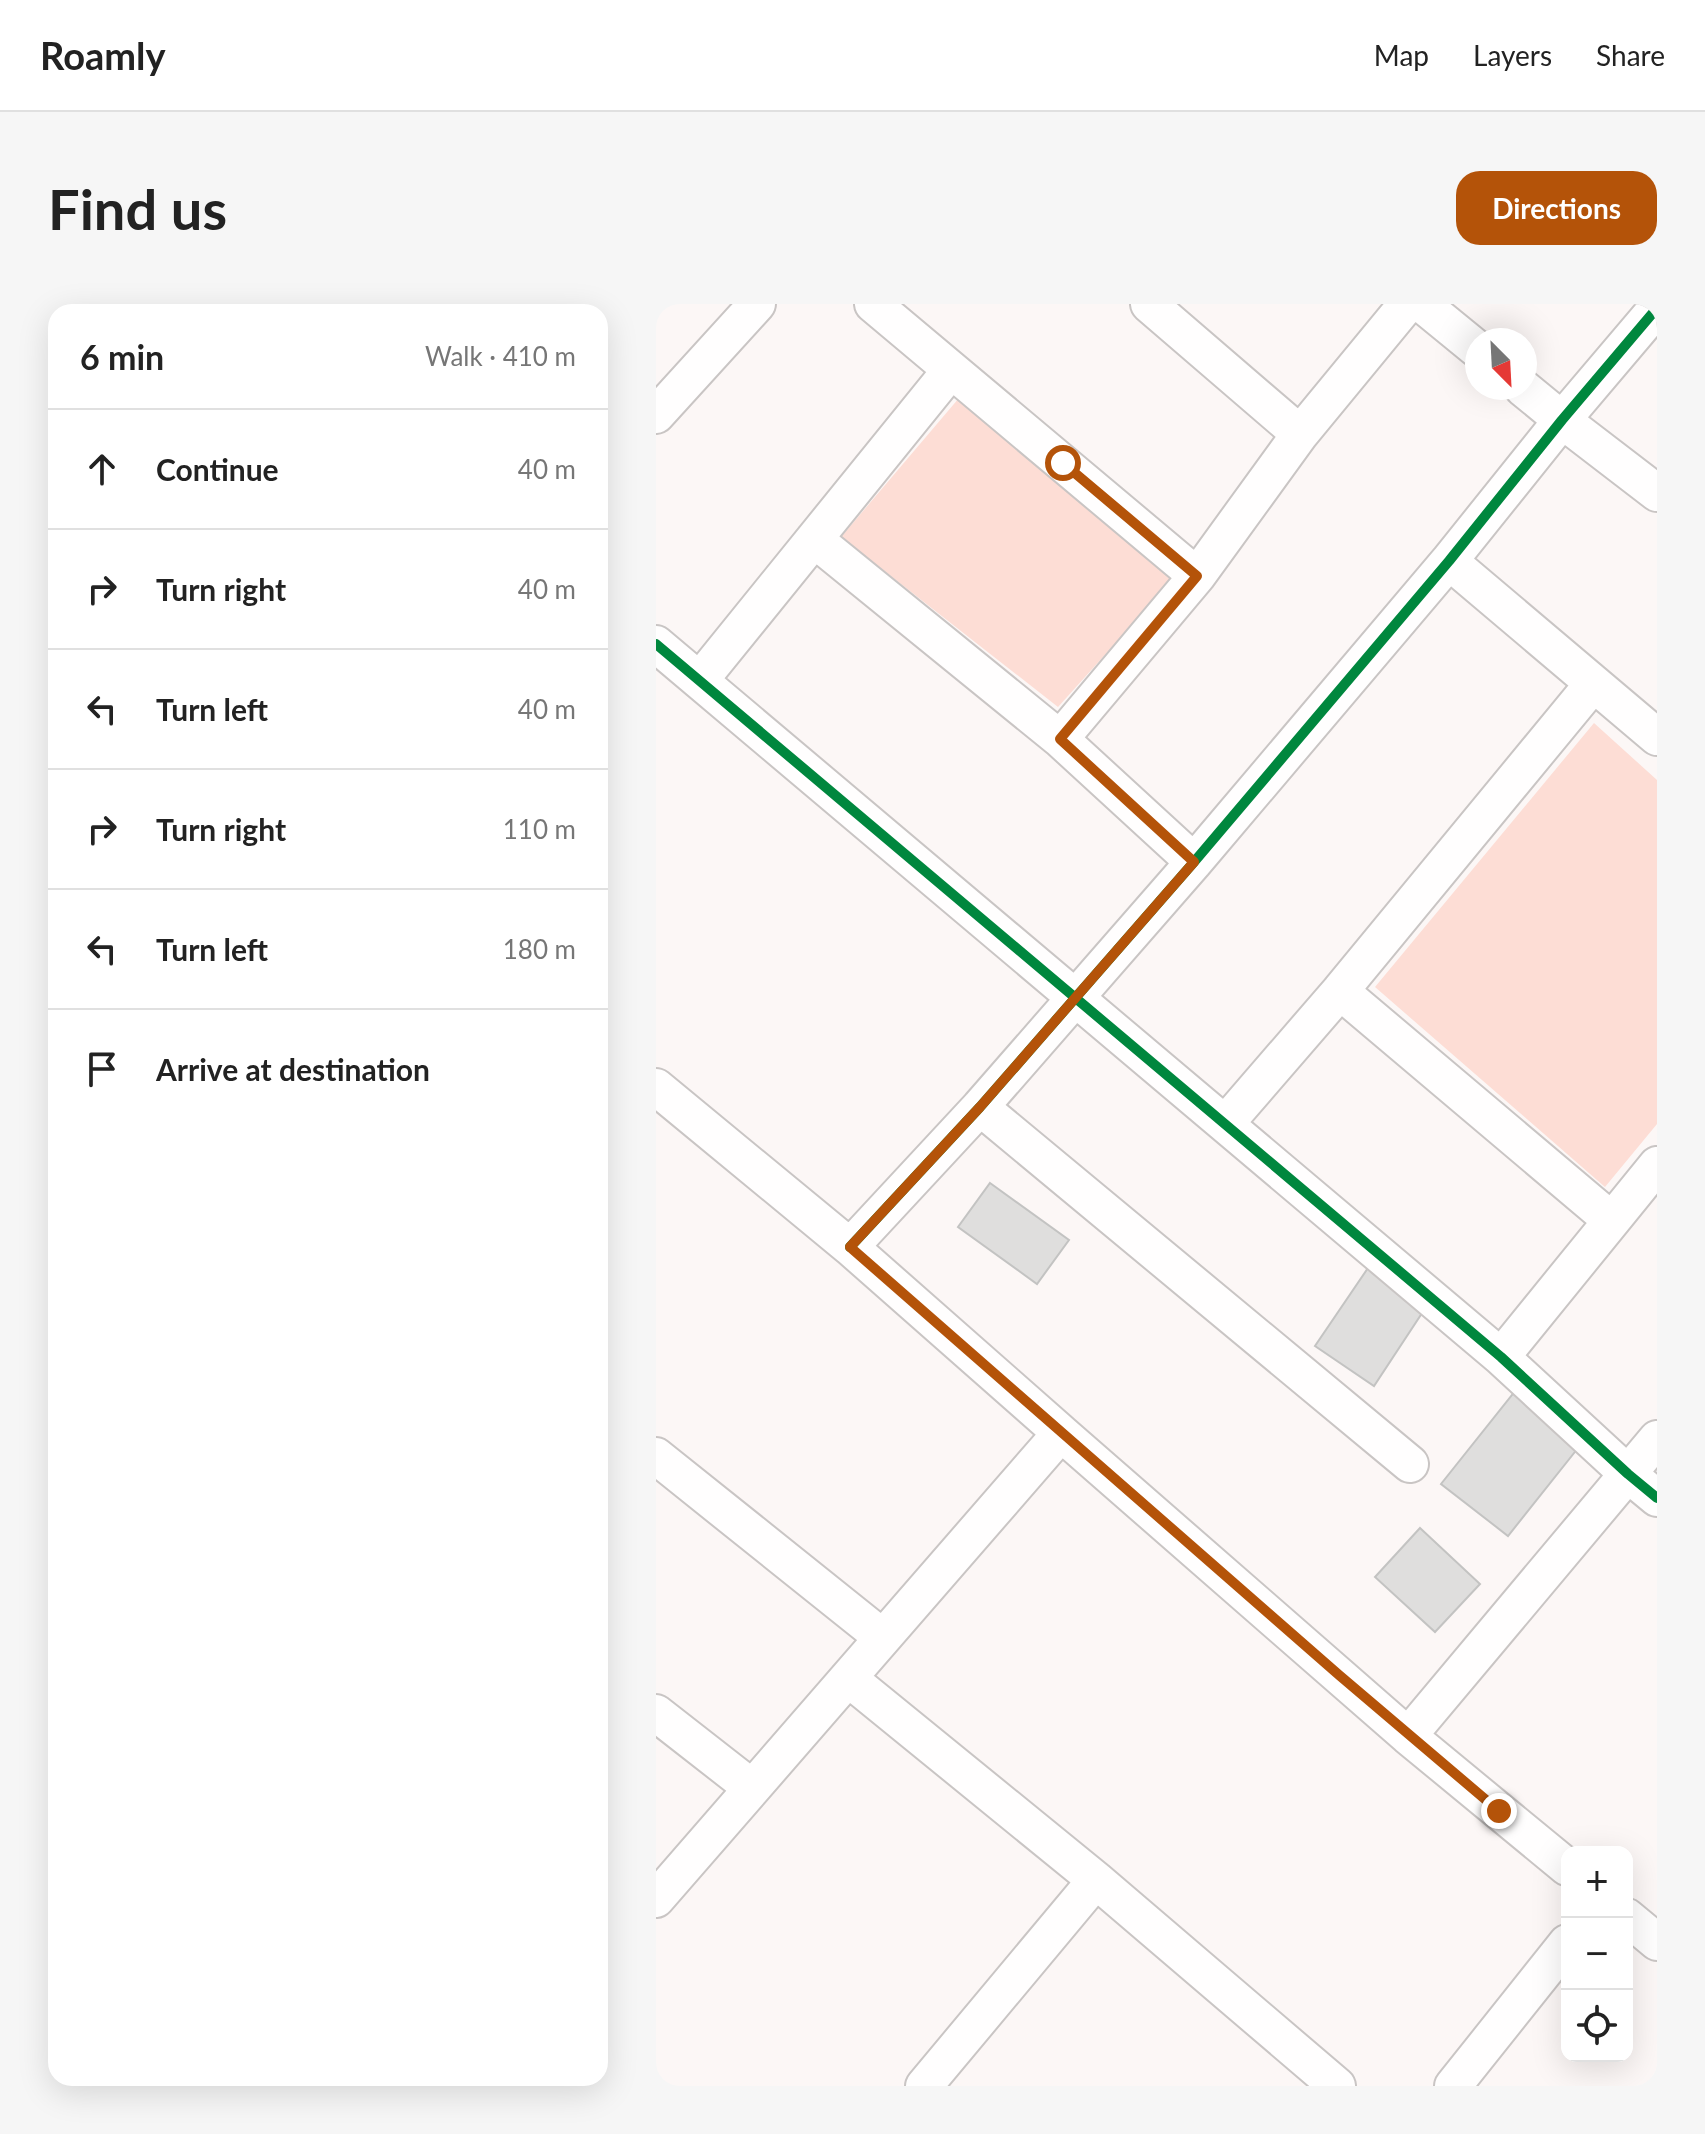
<!DOCTYPE html>
<html lang="en">
<head>
<meta charset="utf-8">
<style>
	body { margin:0; font-family:Lato,sans-serif; background:#f6f6f6; color:#222 }
	.controls { position:absolute; right:24px; bottom:24px; display:grid; overflow:hidden; border-radius:16px; box-shadow:0 8px 32px #0002 }
	.controls button { width:72px; height:72px; display:grid; place-items:center; padding:0; border:0; border-bottom:2px solid #e0e0e0; background:#fff; color:#222; font:40px sans-serif }
	.compass { position:absolute; left:809px; top:24px; width:72px; height:72px; border-radius:50%; background:#fff; box-shadow:0 8px 32px #0002; rotate:156deg }
	.stop { position:absolute; width:24px; height:24px; margin:-18px; border:6px solid #b45309; border-radius:50%; background:#fff }
	.stop.end { background:#b45309; border-color:#fff; box-shadow:0 2px 8px #0008 }
	.list { margin:0; padding:0; list-style:none }
	h2 { display:flex; justify-content:space-between; align-items:center; height:104px; margin:0; padding:0 32px; font-size:34px }
	h2 small { font-size:26px; font-weight:400; color:#767676 }
	.list li { display:grid; grid-template-columns:52px 1fr auto; gap:24px; align-items:center; box-sizing:border-box; height:120px; padding:0 32px; border-top:2px solid #e0e0e0 }
	.list b { display:block; font-size:30px; white-space:nowrap }
	.list em { font-size:26px; font-style:normal; color:#767676 }
	.icon { flex:none; width:44px; height:44px; fill:none; stroke:currentColor; stroke-width:2; stroke-linecap:round; stroke-linejoin:round }
	.map { position:relative; flex:none; width:1001px; height:1782px; overflow:hidden; border-radius:24px }
	header { display:flex; align-items:center; gap:48px; box-sizing:border-box; height:112px; padding:0 40px; background:#fff; border-bottom:2px solid #e0e0e0 }
	header strong { font-size:38px }
	nav { display:flex; gap:44px; margin-inline-start:auto; font-size:28px }
	.intro { display:flex; align-items:center; justify-content:space-between; box-sizing:border-box; height:192px; padding:0 48px }
	h1 { margin:0; font-size:56px }
	.button { padding:20px 36px; border-radius:24px; background:#b45309; color:#fff; font-size:28px; font-weight:700 }
	main { display:flex; gap:48px; padding:0 48px }
	aside { flex:1; background:#fff; border-radius:24px; box-shadow:0 8px 32px #0002 }
	.map>svg:first-child { display:block }
	.green { fill:#fdddd5 }
	.building { fill:#dfdedd; stroke:#c3c3c2; stroke-width:2 }
	.lines { fill:none; stroke-linecap:round; stroke-linejoin:round }
	.minor-casing { stroke:#c9c5c4; stroke-width:40 }
	.minor { stroke:#fffefe; stroke-width:36 }
	.cycleway-casing { stroke:#fff; stroke-width:15 }
	.cycleway { stroke:#00873e; stroke-width:10 }
	.route { stroke:#b45309; stroke-width:10 }
</style>
</head>
<body>
<header>
<strong>Roamly</strong>
<nav><a>Map</a><a>Layers</a><a>Share</a></nav>
</header>
<div class="intro"><h1>Find us</h1><a class="button">Directions</a></div>
<main>
<aside>
<h2>6 min<small>Walk · 410 m</small></h2>
<ul class="list">
<li><svg class="icon" aria-label="ahead" viewBox="0 0 24 24"><path d="M12 20V5M6 11l6-6 6 6"/></svg><div><b>Continue</b></div><em>40 m</em></li>
<li><svg class="icon" aria-label="right" viewBox="0 0 24 24"><path d="M7 20v-9h11M14 6l5 5-5 5"/></svg><div><b>Turn right</b></div><em>40 m</em></li>
<li><svg class="icon" aria-label="left" viewBox="0 0 24 24"><path d="M17 20v-9H6M10 6l-5 5 5 5"/></svg><div><b>Turn left</b></div><em>40 m</em></li>
<li><svg class="icon" aria-label="right" viewBox="0 0 24 24"><path d="M7 20v-9h11M14 6l5 5-5 5"/></svg><div><b>Turn right</b></div><em>110 m</em></li>
<li><svg class="icon" aria-label="left" viewBox="0 0 24 24"><path d="M17 20v-9H6M10 6l-5 5 5 5"/></svg><div><b>Turn left</b></div><em>180 m</em></li>
<li><svg class="icon" aria-label="arrive" viewBox="0 0 24 24"><path d="M6 21V4h12l-3 4 3 4H6"/></svg><div><b>Arrive at destination</b></div></li>
</ul>
</aside>
<div class="map">
<svg width="1001" height="1782" viewBox="0 0 1001 1782">
	<rect width="100%" height="100%" fill="#fcf7f6"/>
	<path class="green" d="M303,94L519,273L402,403L185,233Z
		M938,419L1001,476V820L949,883L719,683Z"/>
	<path class="building" d="M334,879L413,936L381,980L302,923Z
		M714,961L772,1000L718,1082L659,1042Z
		M860,1086L926,1139L852,1232L785,1180Z
		M764,1224L824,1280L779,1328L719,1273Z"/>
	<g class="lines">
		<g class="minor-casing">
			<path id="minor" d="M217,0L541,272
				M493,0L644,130
				M766,0L821,45
				M867,84L906,116L1001,189
				M0,111L101,0
				M158,235L404,435L538,558
				M793,257L1001,433
				M0,340L845,1053L972,1170L1001,1194
				M44,376L295,66
				M404,435L541,272L644,130L751,0
				M684,687L955,916
				M0,783L194,943L405,1129L0,1595
				M324,803L754,1160
				M569,820L684,687L937,380
				M194,943L324,803L538,558L793,257L906,116L1001,4
				M845,1053L1001,861
				M405,1129L752,1432L1001,1135
				M0,1152L226,1333
				M192,1374L440,1576L681,1782
				M0,1409L96,1484
				M752,1432L911,1563
				M971,1613L1001,1638
				M268,1782L440,1576
				M797,1782L911,1639"/>
		</g>
		<use href="#minor" class="minor"/>
		<g class="cycleway-casing">
			<path id="cycleway" d="M0,340L845,1053L972,1170L1001,1194
				M194,943L324,803L538,558L793,257L906,116L1001,4"/>
		</g>
		<use href="#cycleway" class="cycleway"/>
	</g>
	<g class="lines">
		<path class="route" d="M407,159L541,272L404,435L538,558L324,803L194,943L683,1371L843,1507"/>
	</g>
</svg>
<div class="controls">
<button>+</button>
<button>−</button>
<button><svg class="icon" aria-label="locate" viewBox="0 0 24 24"><circle cx="12" cy="12" r="6"/><path d="M12 2v4M12 18v4M2 12h4M18 12h4"/></svg></button>
</div>
<svg class="compass" viewBox="-18 -18 36 36"><path d="M0-13l5 13h-10z" fill="#e53935"/><path d="M0 13l5-13h-10z" fill="#767676"/></svg>
<div class="stop" style="left:407px;top:159px"></div>
<div class="stop end" style="left:843px;top:1507px"></div>
</div>
</main>
</body>
</html>
